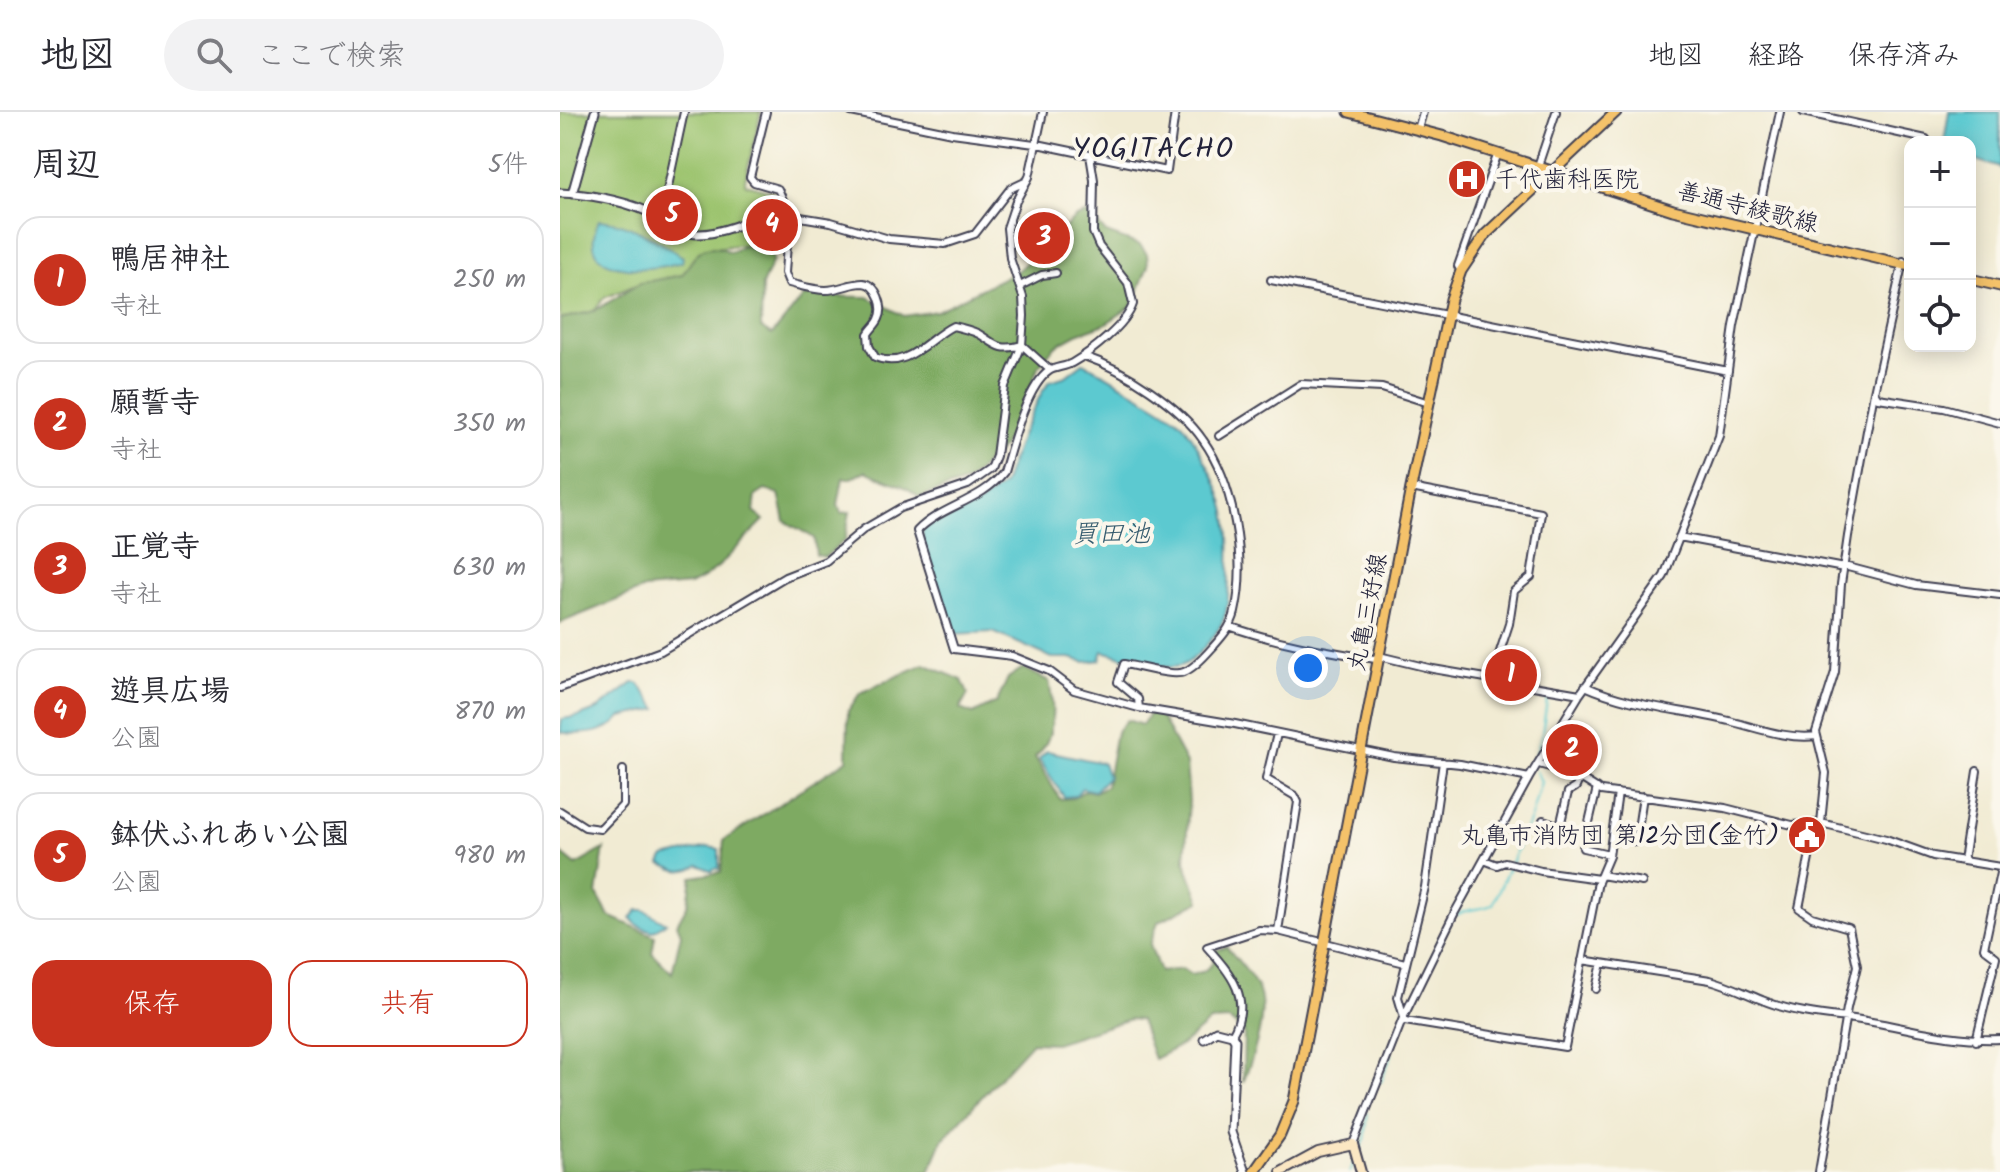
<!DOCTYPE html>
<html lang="ja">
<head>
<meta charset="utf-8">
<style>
	body { margin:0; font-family:Kalam,"Klee One",sans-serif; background:#f2f2f3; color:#2b2b33 }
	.controls { position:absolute; right:24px; top:24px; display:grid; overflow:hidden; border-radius:16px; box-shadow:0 4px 20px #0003 }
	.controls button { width:72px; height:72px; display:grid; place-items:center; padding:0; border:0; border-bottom:2px solid #e1e1e2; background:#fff; color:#2b2b33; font:40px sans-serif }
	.you { position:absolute; left:748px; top:556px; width:28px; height:28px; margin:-20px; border:6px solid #fff; border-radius:50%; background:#1a73e8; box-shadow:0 0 0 12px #1a73e833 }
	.badge { display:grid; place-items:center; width:52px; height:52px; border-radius:50%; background:#c8321e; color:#fff; font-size:26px; font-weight:700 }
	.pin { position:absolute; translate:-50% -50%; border:4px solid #fff; box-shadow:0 2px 8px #0006 }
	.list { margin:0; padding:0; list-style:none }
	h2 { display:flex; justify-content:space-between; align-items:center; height:104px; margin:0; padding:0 32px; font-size:34px }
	h2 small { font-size:26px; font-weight:400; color:#7c7c81 }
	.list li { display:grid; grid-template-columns:52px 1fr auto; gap:24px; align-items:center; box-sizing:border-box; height:128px; margin:0 16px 16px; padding:0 16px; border:2px solid #e1e1e2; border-radius:24px }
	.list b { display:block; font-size:30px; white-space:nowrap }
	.list p { margin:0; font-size:26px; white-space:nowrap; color:#7c7c81 }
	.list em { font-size:26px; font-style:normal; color:#7c7c81 }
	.actions { display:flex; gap:16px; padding:24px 32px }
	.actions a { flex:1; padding:18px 0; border:2px solid #c8321e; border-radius:24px; text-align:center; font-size:28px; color:#c8321e }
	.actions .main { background:#c8321e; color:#fff }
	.icon { flex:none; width:44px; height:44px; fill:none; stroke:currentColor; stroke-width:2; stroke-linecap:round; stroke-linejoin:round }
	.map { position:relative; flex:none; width:1440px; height:1060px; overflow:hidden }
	header { display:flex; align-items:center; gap:48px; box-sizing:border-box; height:112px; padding:0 40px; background:#fff; border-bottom:2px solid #e1e1e2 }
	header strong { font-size:38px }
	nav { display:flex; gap:44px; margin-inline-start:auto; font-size:28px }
	.search { width:560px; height:72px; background:#f2f2f3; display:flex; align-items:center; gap:20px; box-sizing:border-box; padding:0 28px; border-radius:44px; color:#7c7c81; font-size:30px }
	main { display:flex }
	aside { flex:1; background:#fff }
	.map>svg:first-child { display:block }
	.green { fill:#9dc46f; stroke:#607355; stroke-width:2 }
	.forest { fill:#7eaa62; stroke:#50664e; stroke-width:2 }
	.water { fill:#5cc9d0; stroke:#3f7686; stroke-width:2 }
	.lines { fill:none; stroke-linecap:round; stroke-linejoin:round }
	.stream { stroke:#5cc9d0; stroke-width:2 }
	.minor-casing { stroke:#414052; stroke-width:10 }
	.tertiary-casing { stroke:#414052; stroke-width:11 }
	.secondary-casing { stroke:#414052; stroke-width:12 }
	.primary-casing { stroke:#414052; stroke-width:13 }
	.minor { stroke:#fff; stroke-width:6 }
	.tertiary { stroke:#fff; stroke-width:7 }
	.secondary { stroke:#fbe7c3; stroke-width:8 }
	.primary { stroke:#f4c26a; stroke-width:9 }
	.labels { text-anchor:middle; stroke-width:8; stroke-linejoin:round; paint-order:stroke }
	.poi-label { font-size:24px; fill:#22223b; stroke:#fbf7ec; text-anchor:start }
	.street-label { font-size:24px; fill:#22223b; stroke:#fbf7ec }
	.water-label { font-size:26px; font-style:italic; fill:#365c6f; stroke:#fbf7ec }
	.quarter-label { font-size:28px; letter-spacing:2px; fill:#22223b; stroke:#fbf7ec }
</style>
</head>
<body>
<header>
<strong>地図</strong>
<div class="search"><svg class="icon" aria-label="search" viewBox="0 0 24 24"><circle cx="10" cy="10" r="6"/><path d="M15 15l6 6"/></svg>ここで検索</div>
<nav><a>地図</a><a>経路</a><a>保存済み</a></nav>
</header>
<main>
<aside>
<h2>周辺<small>5件</small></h2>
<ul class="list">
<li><span class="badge">1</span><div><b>鴨居神社</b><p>寺社</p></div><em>250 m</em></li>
<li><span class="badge">2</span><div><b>願誓寺</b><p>寺社</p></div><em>350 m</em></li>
<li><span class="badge">3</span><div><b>正覚寺</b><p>寺社</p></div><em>630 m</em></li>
<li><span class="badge">4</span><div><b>遊具広場</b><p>公園</p></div><em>870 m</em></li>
<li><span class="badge">5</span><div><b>鉢伏ふれあい公園</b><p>公園</p></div><em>980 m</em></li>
</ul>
<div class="actions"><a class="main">保存</a><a>共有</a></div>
</aside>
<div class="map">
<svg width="1440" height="1060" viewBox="0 0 1440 1060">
	<rect width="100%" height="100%" fill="#fbf7ec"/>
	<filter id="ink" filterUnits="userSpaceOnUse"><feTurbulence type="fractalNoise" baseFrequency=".0125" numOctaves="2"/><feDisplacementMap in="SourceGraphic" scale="16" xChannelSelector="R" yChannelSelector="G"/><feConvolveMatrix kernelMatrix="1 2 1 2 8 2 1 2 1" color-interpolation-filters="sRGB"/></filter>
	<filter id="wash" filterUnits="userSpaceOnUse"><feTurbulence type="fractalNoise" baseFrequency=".006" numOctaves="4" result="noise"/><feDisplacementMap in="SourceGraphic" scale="32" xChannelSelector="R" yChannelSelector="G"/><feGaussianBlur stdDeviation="1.8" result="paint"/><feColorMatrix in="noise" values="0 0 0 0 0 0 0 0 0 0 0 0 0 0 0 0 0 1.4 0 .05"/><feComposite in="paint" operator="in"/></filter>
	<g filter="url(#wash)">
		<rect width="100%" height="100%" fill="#f1ebd3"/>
		<path class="green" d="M0,0H201L185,68L186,72L215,80L226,109L223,133L196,131L146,137L140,153L118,165L78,172L44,186L29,205L0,216Z"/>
		<path class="forest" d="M528,101L546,121L580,133L587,142L588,154L572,194L545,212L517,222L495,234L478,255L459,305L441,337L408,369L359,385C345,371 323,369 306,359L292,366H283L278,393L281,401L290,400L285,428L265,445L256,443L254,426L225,409L219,382L205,378L196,384L194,400L204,408L159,454L145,465L130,473L84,477L0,511V207L34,199L80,171L122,163C138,140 142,127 171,140L183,134L210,137L213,148L202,173L201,216L212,223L244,184L308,185L344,204L377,199L457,159L516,105Z
			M364,552L402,568L408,582L400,597L413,602L437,590L448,566L463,556L489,569C494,594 496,628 475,645L500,687L513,686L526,678L534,680L546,674L556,620L567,608L582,613L590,601L600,603L626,651L629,689L625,749L640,789L598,810L590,833L600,860L622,857L631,863L644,859L653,851L654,839L667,835C677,848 690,861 697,875C710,898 692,948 683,971L684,920L669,908L650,909L622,933L594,947L580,908L570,907L495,931L472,930L383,1027L369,1060H0V740L16,753L44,737L37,782L49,804L95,824L92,841L112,861L121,822L117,812L128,792L132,765L161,760L164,728L287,648L288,599L300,581Z"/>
		<path class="water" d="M1389,0H1440V56L1410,46V30H1384Z
			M39,108C69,110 98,129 123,145L122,150C88,160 13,166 39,108Z
			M523,251C530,253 617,305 622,311C631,321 638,335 644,347C667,389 671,409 669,457C668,488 671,506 648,531C641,539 631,551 620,554C599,559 564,545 543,539L540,548L525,550L510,546H492L433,520L392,522C384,497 358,438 363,416L383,403L419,391L443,373L462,321L482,280L490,269L506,264Z
			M73,571H78L98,597L61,605C49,622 19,624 0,620L2,607L20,604L38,597Z
			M487,639L543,651L548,665L534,679L522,676L515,684L504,685L479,647Z
			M148,735L159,737V757L155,756L152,759L139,753C124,762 117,759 101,752L104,745Z
			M78,798H84L106,811L93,819C85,817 75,814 71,806Z"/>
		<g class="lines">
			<path class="stream" d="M974,649L982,622L988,582
				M897,803C910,795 922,799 933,792L971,705L981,670L976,659
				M821,970L832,942
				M798,1041L805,1028L808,1001
				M790,1060L794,1050"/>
		</g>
	</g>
	<g filter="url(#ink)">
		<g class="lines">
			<g class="minor-casing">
				<path id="minor" d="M206,0L190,65L194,70L218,77L223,88L220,96
					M291,0L392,21L482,33L607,59L615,0
					M1243,0L1366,27
					M858,17L863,0
					M530,43L534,68L533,120L539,134L568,171L573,192C566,213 531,240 512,251C505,255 495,255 489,259C466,275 452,334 444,360C422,389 381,394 357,419L394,537L452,544L489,559L514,578L579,596L675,612L834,645L900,652L969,666
					M978,54L996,0
					M221,94L234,104L271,110L329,127L385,132L415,122L450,77L467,69
					M229,102L225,161L229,171C242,174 253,178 266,178C278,178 291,171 303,171C317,172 325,195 319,207C317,212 311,217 308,222L309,234L315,245C347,259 368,226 393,214C402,216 411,218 419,222C436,232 439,240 462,233L490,258
					M101,107L124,0
					M901,159L898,154L938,41
					M711,168L1168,259
					M460,174L482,163L496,161
					M524,244C565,258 619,293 643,328C674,371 687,449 675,500C672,514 661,526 652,536C645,544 634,556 624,560C613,565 578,554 564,552L558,570L578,587L579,596
					M1314,280L1318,286L1384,296L1440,311
					M659,324L741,272L822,276L869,291
					M851,376L981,401L971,465L954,479L949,512L931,567
					M1119,425L1284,456
					M1284,454L1356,473L1440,483
					M669,514C716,531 766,539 815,547L819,544L873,557L1020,582
					M1025,574C1069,594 1118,597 1165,608C1195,615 1226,628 1257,624
					M0,576L101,539L225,465L266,449L304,417L340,396L408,373L431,357L436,344L445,274L462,233L464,204L463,185L450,146L447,116L456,89L469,65L483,0
					M717,622L706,667L735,684L738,690L718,819
					M883,650L865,775L838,885L845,909L1005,935L1038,770L1049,744L1058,681
					M979,652L1014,662L1041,679L1165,696L1232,713L1261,711L1326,727L1373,744L1440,755
					M1037,676L1023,736L1049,742
					M0,699L25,715L40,717L63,693V658
					M983,708L1000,714
					M1261,711L1266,661L1256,620L1275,560L1281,472L1288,424L1314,280L1343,149
					M1256,712L1239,796L1252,805L1289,816L1297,854L1287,896L1259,1060
					M997,727L1008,680L1016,675L1020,665
					M1076,730L1083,684
					M924,748L937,753L945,750L981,759L1039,767
					M1403,749L1417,659
					M1041,763L1082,770
					M1022,848L1150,868C1169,873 1184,881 1202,888C1228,899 1260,903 1287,906C1341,913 1384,929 1440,927
					M1036,877L1042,851
					M672,923C693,887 671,862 647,835L699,818L718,819L845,851
					M1416,929L1436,845L1424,836L1440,761
					M793,1032L843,906L895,800L969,666L1020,582L1104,464L1159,324L1174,214L1220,0"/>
			</g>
			<g class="tertiary-casing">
				<path id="tertiary" d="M0,81C27,82 61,88 86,99C102,106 118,121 137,122C160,123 199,105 220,96
					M12,82L35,0
					M644,927L656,919L672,923L675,928L671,1020L685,1060"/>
			</g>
			<g class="secondary-casing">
				<path id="secondary" d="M721,1060L758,1040L793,1032L801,1060"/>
			</g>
			<g class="primary-casing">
				<path id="primary" d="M789,0L882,24L1113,98L1350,154
					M1410,167L1440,174
					M694,1060L720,1023L734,989L851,376L891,187L901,159L925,123L1056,0"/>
			</g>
			<use href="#minor" class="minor"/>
			<use href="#tertiary" class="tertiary"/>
			<use href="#secondary" class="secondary"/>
			<use href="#primary" class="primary"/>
		</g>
	</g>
	<defs>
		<g id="hospital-disc" transform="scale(2)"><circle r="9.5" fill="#c8321e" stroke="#fbf7ec"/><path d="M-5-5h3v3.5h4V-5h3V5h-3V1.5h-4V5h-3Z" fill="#fff"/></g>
		<g id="civic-disc" transform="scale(2)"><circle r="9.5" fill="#c8321e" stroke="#fbf7ec"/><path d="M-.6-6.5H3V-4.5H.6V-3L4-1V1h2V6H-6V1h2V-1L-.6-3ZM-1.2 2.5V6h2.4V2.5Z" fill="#fff"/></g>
	</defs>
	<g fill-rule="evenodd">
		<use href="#hospital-disc" x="907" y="67"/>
		<use href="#civic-disc" x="1247" y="723"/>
	</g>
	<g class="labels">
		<g class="poi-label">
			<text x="935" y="75">千代歯科医院</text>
			<text x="1219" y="731" text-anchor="end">丸亀市消防団 第12分団(金竹)</text>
		</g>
		<g class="street-label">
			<text transform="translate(1188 95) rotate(14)" y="8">善通寺綾歌線</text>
			<text transform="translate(807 500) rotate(-79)" y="8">丸亀三好線</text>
		</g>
		<g class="water-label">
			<text x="551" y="430">買田池</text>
		</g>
		<g class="quarter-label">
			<text x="594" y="45">YOGITACHO</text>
		</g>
	</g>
</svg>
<div class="controls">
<button>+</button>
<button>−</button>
<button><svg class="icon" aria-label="locate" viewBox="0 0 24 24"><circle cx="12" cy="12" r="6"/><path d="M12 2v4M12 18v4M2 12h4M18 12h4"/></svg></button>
</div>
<div class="you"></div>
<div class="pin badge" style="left:951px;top:563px">1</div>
<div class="pin badge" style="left:1012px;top:638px">2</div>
<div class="pin badge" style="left:484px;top:126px">3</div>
<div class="pin badge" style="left:212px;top:113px">4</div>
<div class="pin badge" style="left:112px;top:103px">5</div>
</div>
</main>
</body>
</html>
